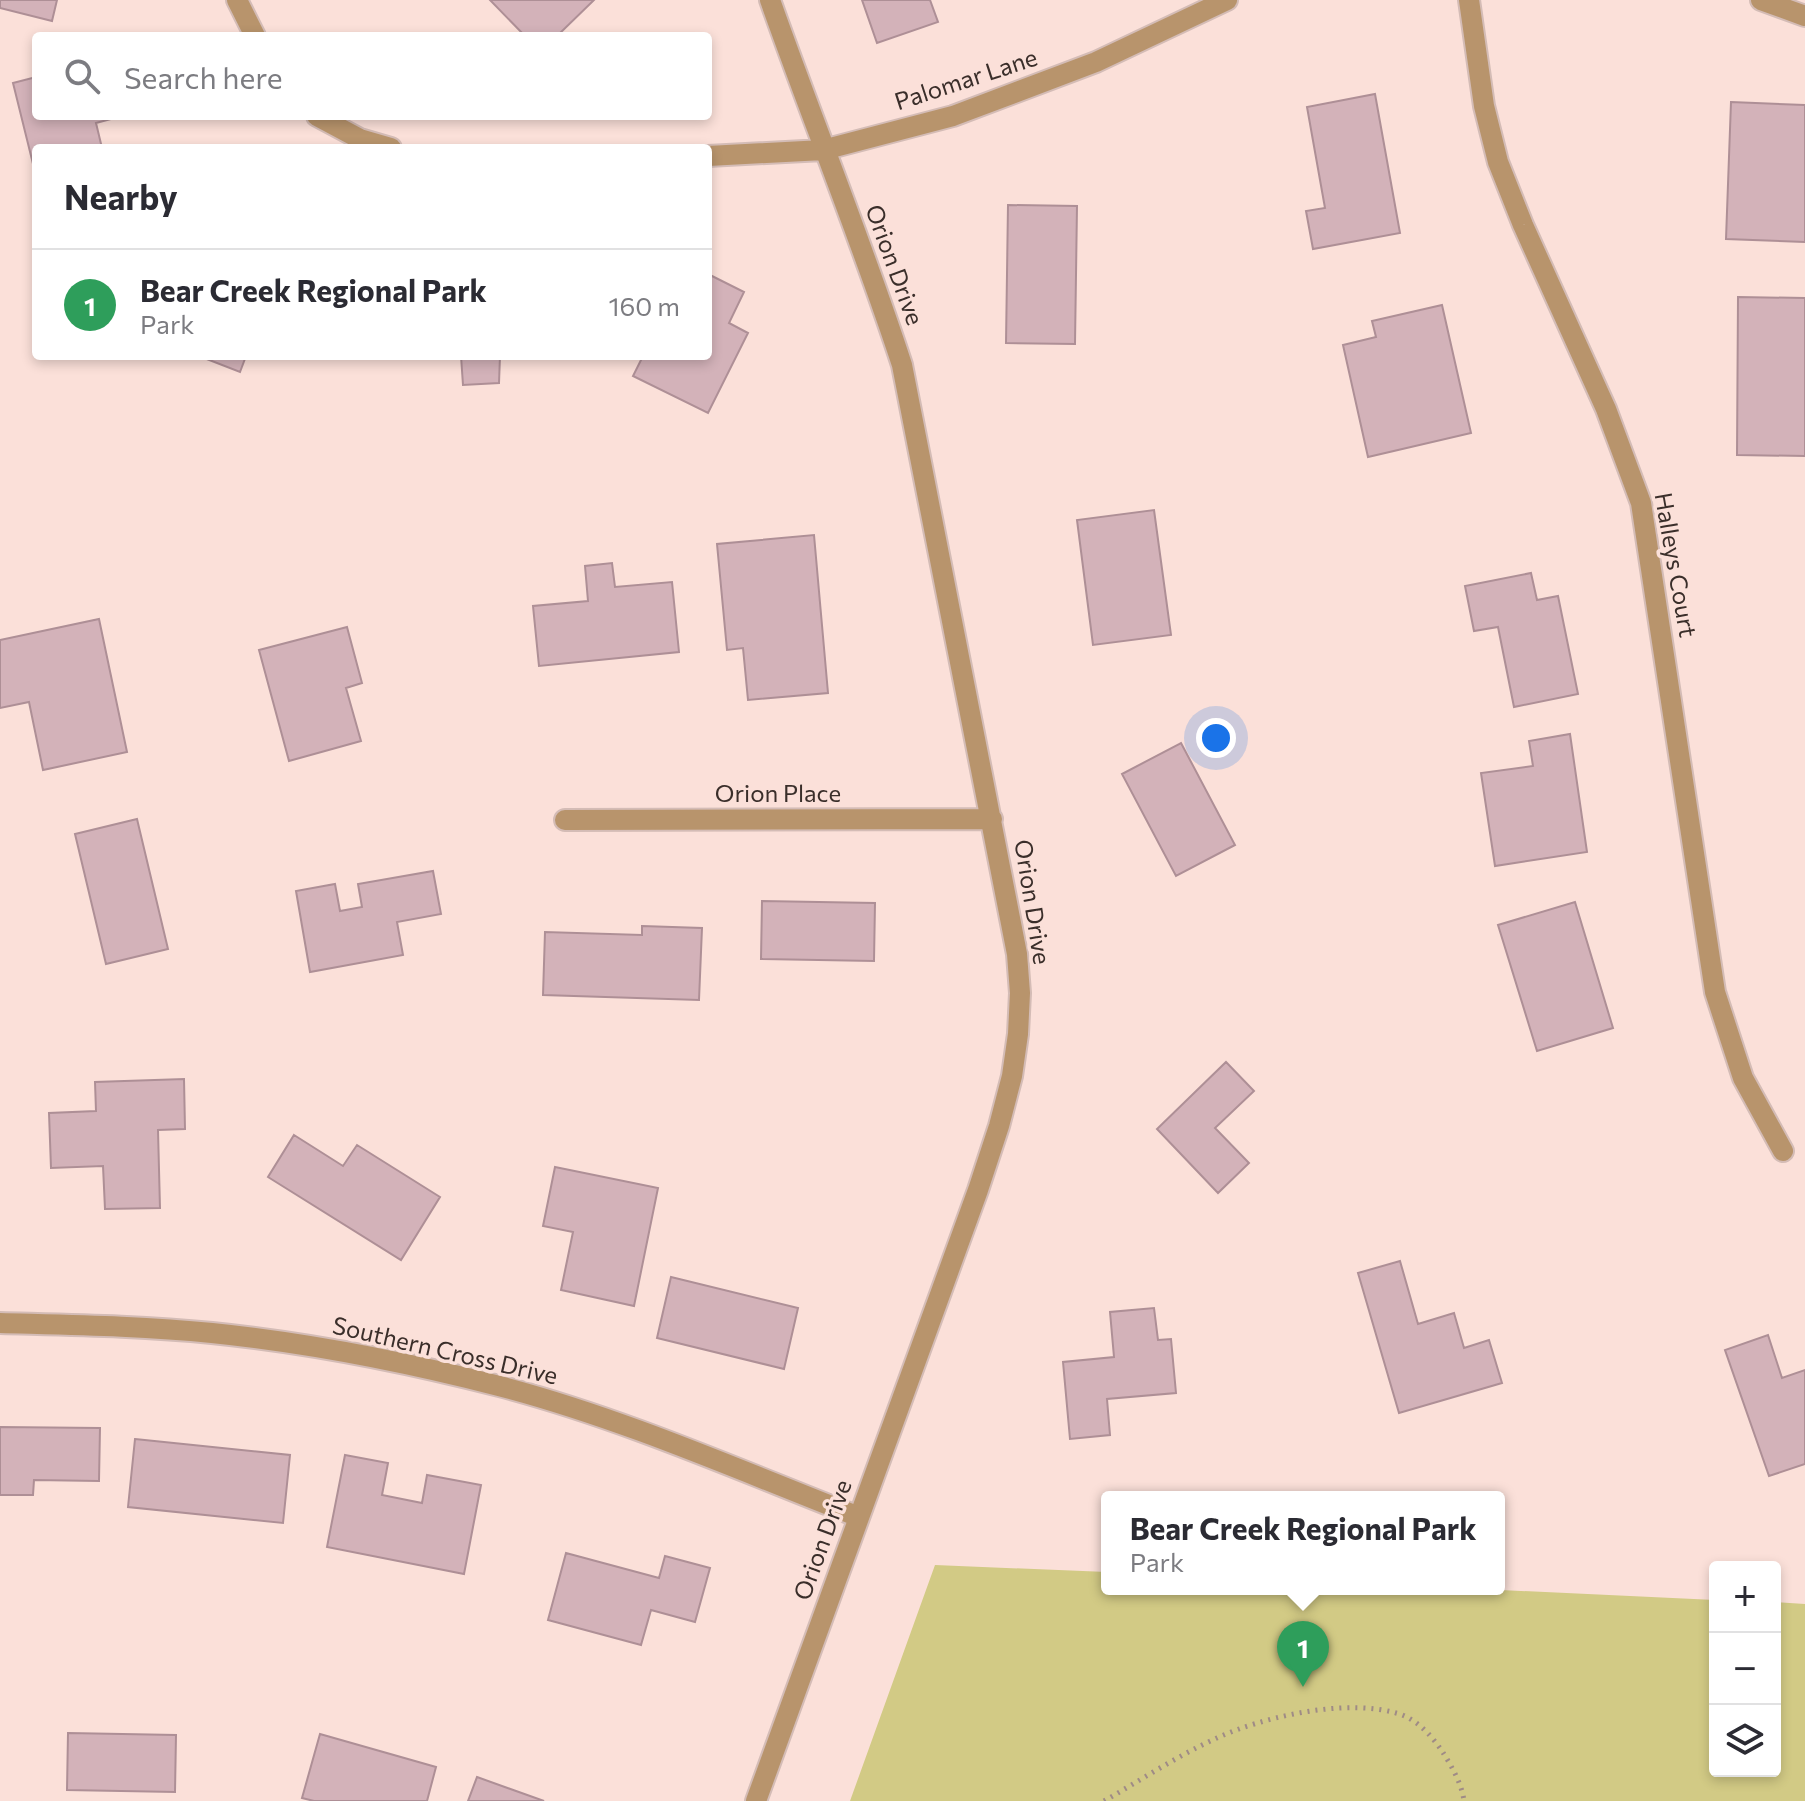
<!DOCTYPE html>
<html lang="en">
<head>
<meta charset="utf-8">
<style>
	body { margin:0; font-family:Commissioner,sans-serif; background:#f2f2f3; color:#2b2b33 }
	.controls { position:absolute; right:24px; bottom:24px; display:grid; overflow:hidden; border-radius:8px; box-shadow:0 4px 12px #0003 }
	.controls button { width:72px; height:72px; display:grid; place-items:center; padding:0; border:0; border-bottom:2px solid #e1e1e2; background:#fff; color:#2b2b33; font:40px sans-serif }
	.you { position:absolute; left:1216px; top:738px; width:28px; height:28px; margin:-20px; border:6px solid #fff; border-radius:50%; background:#1a73e8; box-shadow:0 0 0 12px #1a73e833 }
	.badge { display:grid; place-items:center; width:52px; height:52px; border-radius:50%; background:#0b8043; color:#fff; font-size:26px; font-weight:700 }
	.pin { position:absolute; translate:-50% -66px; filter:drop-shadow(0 2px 4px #0008) }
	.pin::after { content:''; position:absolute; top:42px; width:28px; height:24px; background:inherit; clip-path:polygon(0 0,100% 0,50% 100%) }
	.popup { position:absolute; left:1101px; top:1491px; width:404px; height:104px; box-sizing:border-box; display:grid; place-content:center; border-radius:8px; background:#fff; filter:drop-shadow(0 2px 6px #0005); font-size:26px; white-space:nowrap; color:#7c7c81 }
	.popup b { font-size:30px; color:#2b2b33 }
	.popup::after { content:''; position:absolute; left:50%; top:100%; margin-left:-16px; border:16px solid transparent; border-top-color:#fff }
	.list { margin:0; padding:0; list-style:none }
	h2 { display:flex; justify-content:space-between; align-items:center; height:104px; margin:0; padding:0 32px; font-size:34px }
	h2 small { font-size:26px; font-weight:400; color:#7c7c81 }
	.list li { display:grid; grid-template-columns:52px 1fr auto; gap:24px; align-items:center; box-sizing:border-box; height:112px; padding:0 32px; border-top:2px solid #e1e1e2 }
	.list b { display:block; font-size:30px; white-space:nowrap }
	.list p { margin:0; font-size:26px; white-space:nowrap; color:#7c7c81 }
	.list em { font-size:26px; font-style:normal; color:#7c7c81 }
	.icon { flex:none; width:44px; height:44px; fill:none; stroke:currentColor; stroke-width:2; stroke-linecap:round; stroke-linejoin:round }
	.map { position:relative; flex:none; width:1805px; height:1801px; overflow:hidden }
	.search { position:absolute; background:#fff; box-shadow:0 4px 12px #0003; left:32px; top:32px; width:680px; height:88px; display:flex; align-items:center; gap:20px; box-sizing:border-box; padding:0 28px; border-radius:8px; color:#7c7c81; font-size:30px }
	.panel { position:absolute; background:#fff; box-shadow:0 4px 12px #0003; left:32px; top:144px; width:680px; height:216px; border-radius:8px }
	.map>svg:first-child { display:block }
	.green { fill:#d2ca85 }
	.building { fill:#d3b2b9; stroke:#ae8f96; stroke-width:2 }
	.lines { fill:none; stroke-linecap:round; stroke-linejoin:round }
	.minor-casing { stroke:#d4bcb6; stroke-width:24 }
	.path { stroke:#9f8b86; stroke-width:5; stroke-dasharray:2 6; stroke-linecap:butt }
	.minor { stroke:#b8946c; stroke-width:20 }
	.labels { text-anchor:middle; stroke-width:7; stroke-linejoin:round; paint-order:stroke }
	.street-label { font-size:24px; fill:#3a2e2a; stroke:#fbe0d9 }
</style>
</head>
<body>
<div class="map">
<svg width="1805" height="1801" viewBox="0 0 1805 1801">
	<rect width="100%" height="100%" fill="#fbe0d9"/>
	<path class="green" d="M935,1565L1107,1572V1589H1480L1715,1600V1771H1775V1602L1805,1604V1801H850Z"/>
	<path class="building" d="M0,0H57L52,21L0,8Z
		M490,0H594L557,36H525Z
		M862,0H930L938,22L877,43Z
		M36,77V116H122L96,123L102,148H36V176L13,83Z
		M1375,94L1400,233L1313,249L1306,211L1325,208L1307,107Z
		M1731,102L1805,105V242L1726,239Z
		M1008,205L1077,206L1075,344L1006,343Z
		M708,274L744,292L729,323L748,333L708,413L633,376L643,356H708Z
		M1738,297L1805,298V456L1737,455Z
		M1442,305L1471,433L1368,457L1343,345L1376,337L1372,321Z
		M199,356H246L240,372Z
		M461,356H500L499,383L463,385Z
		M1154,510L1171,635L1093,645L1077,520Z
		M814,535L828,693L748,700L743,648L727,650L717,544Z
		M612,563L615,587L672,582L679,652L539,666L533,606L588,601L585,566Z
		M1531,573L1537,600L1558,596L1578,694L1514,707L1498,627L1474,631L1465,586Z
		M99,619L127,752L43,770L29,702L0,708V640Z
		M347,627L362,683L346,688L361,741L289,761L259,650Z
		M1570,734L1587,852L1495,866L1481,773L1533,766L1529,741Z
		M1181,743L1235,845L1176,876L1122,774Z
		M137,819L168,949L106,964L75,834Z
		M433,871L441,914L397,922L403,955L310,972L296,891L335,884L340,911L362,907L358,884Z
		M762,901L875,903L874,961L761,959Z
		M1575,902L1613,1028L1537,1051L1498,925Z
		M642,926L702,928L699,1000L543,995L545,932L642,935Z
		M1226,1062L1254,1091L1215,1128L1249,1163L1218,1193L1157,1129Z
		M184,1079L185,1129L158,1130L160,1208L105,1209L103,1166L51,1168L49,1113L96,1111L95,1082Z
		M294,1135L343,1166L357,1145L440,1197L401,1260L268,1177Z
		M555,1167L658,1188L634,1306L561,1290L573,1232L543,1226Z
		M1400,1261L1418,1324L1454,1313L1464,1348L1489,1340L1502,1383L1399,1413L1358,1273Z
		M671,1277L798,1308L784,1369L657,1338Z
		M1154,1308L1158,1340L1171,1339L1176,1393L1107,1399L1110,1435L1070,1439L1063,1362L1114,1357L1110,1312Z
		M1768,1335L1782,1378L1805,1370V1464L1769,1476L1725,1350Z
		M0,1427L100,1428L99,1481L34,1480L33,1495H0Z
		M135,1439L290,1455L283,1523L128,1507Z
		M345,1455L388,1463L382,1495L422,1503L427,1475L481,1485L464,1574L327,1547Z
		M566,1553L659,1578L665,1556L710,1568L695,1622L651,1610L641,1645L548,1620Z
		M68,1733L176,1735L175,1792L67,1790Z
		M320,1734L436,1767L427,1801H314L302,1798Z
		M477,1777L544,1801H468Z"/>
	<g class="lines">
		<g class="minor-casing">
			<path id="minor" d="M237,0L255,36
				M1469,0L1484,106L1498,162L1523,225L1606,409L1641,503L1715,992L1743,1078L1783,1151
				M1761,0L1805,16
				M317,116L360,139L391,148
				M708,156L823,150L953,116L1096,62L1227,0
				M565,820L992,819
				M0,1323C71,1325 142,1326 212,1333C309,1343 406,1362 499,1386C622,1418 741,1471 859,1517
				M756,1801L978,1190L999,1126L1012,1076L1018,1034L1020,993L1017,954L902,365C862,242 813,122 770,0"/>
		</g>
		<path class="path" d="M1104,1801C1148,1776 1192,1746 1239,1729C1284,1713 1350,1700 1396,1713C1416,1718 1431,1735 1442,1751C1451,1765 1462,1784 1464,1801"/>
		<use href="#minor" class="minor"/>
	</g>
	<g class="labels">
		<g class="street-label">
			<text transform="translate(966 80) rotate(-18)" y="8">Palomar Lane</text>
			<text transform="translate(894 265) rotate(70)" y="8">Orion Drive</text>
			<text transform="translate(1675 565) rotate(80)" y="8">Halleys Court</text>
			<text x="778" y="802">Orion Place</text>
			<text transform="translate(1032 902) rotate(81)" y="8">Orion Drive</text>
			<text transform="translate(445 1351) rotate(13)" y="8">Southern Cross Drive</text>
			<text transform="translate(823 1540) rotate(-70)" y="8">Orion Drive</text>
		</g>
	</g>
</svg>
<div class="controls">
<button>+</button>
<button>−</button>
<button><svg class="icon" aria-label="layers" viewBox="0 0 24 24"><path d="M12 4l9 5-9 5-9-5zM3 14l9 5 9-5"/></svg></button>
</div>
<div class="you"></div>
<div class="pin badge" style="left:1303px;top:1687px;background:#2e9e5b">1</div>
<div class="popup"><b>Bear Creek Regional Park</b>Park</div>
<div class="search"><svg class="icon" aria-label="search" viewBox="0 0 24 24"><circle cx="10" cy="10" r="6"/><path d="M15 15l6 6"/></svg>Search here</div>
<section class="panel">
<h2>Nearby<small></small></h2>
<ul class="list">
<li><span class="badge" style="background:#2e9e5b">1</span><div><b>Bear Creek Regional Park</b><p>Park</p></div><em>160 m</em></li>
</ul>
</section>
</div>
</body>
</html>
